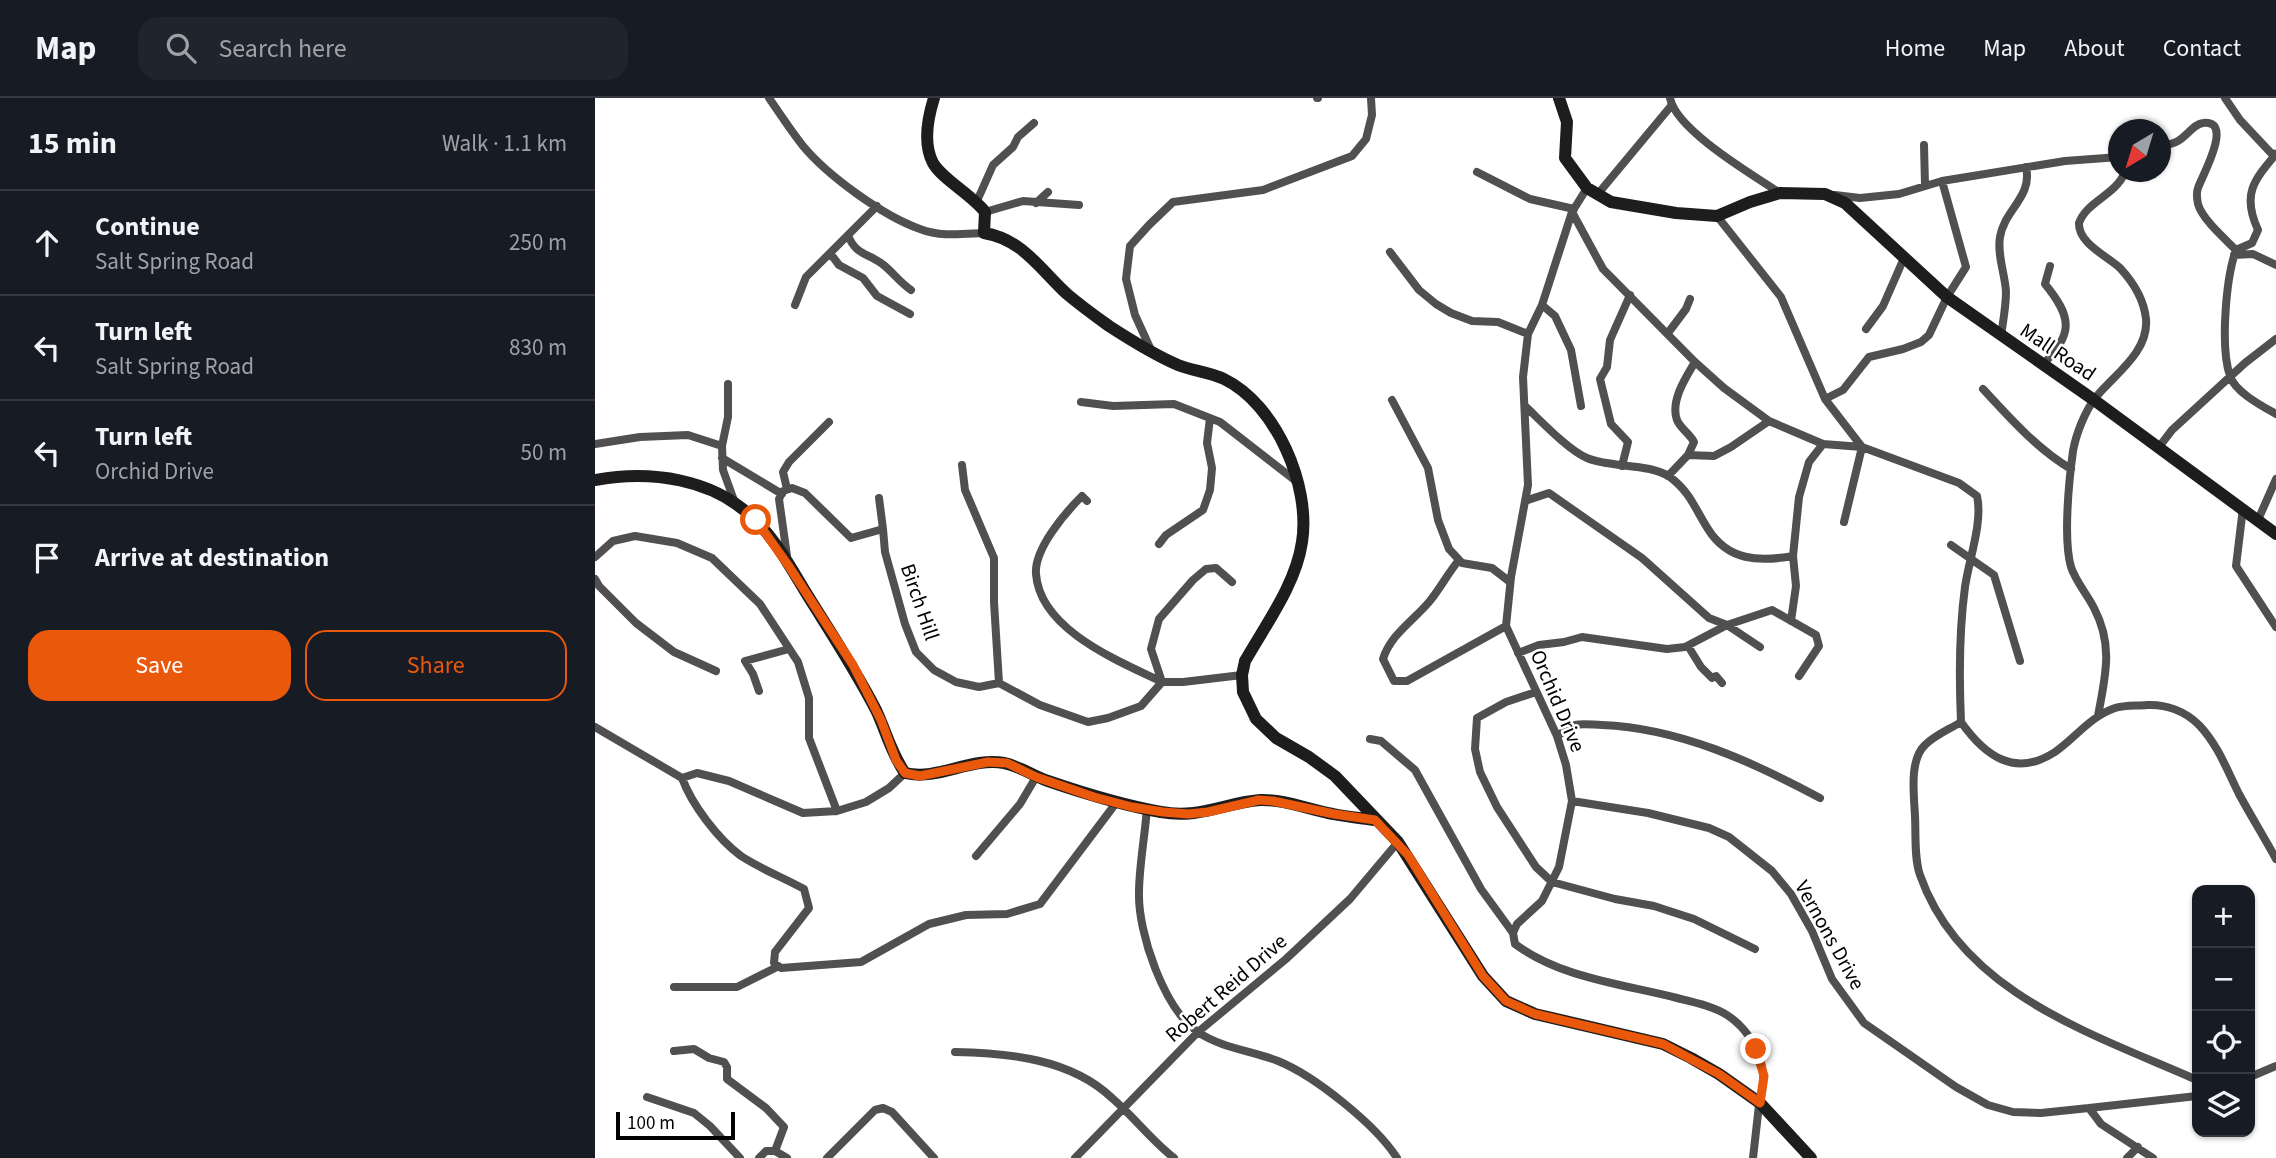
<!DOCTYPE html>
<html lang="en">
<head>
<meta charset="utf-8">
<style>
	body { margin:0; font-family:"Source Sans 3",sans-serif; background:#20242c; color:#f1f3f6 }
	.controls { position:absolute; right:21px; bottom:21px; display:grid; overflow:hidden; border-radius:14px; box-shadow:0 2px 5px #0004 }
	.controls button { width:63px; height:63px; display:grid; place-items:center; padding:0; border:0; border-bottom:2px solid #363941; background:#171b24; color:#f1f3f6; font:35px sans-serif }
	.compass { position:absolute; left:1513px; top:21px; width:63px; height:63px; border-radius:50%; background:#171b24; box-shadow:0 2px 5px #0004; rotate:218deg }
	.scale { position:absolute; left:21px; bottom:18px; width:119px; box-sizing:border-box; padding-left:7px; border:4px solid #000; border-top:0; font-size:19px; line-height:24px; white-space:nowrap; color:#000; -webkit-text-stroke:5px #fff; paint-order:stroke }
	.stop { position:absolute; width:21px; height:21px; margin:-16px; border:5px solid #ea580c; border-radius:50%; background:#fff }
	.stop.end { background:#ea580c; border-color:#fff; box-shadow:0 2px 7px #0008 }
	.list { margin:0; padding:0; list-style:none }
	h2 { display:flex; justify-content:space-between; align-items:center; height:91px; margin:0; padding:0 28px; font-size:30px }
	h2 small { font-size:23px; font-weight:400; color:#9ea1a6 }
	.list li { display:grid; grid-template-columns:46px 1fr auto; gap:21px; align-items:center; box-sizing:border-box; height:105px; padding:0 28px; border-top:2px solid #363941 }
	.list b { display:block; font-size:26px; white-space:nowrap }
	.list p { margin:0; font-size:23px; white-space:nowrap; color:#9ea1a6 }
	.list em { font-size:23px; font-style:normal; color:#9ea1a6 }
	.actions { display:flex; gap:14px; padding:21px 28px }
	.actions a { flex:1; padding:16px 0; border:2px solid #ea580c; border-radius:21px; text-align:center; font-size:24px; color:#ea580c }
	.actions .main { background:#ea580c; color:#fff }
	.icon { flex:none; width:38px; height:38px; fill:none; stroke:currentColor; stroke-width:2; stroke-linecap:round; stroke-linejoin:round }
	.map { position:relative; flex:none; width:1681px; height:1060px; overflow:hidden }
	header { display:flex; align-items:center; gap:42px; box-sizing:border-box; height:98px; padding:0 35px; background:#171b24; border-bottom:2px solid #363941 }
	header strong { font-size:33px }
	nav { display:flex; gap:38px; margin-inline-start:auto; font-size:24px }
	.search { width:490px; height:63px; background:#20242c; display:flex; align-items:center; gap:18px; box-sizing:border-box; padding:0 24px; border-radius:21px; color:#9ea1a6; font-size:26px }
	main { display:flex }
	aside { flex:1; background:#171b24 }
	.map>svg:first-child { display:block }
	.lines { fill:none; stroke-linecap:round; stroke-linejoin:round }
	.street { stroke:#505050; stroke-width:8 }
	.secondary { stroke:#1d1d1d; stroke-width:12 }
	.route { stroke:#ea580c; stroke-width:9 }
	.labels { text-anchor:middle; stroke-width:5; stroke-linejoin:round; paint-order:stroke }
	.street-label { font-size:21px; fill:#000; stroke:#fff }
</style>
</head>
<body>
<header>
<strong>Map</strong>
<div class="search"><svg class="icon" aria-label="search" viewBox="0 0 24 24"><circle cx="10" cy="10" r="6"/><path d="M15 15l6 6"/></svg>Search here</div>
<nav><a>Home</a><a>Map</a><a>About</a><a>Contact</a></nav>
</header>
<main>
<aside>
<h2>15 min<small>Walk · 1.1 km</small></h2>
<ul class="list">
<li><svg class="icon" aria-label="ahead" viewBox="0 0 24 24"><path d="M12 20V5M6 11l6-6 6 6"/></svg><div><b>Continue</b><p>Salt Spring Road</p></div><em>250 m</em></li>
<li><svg class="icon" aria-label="left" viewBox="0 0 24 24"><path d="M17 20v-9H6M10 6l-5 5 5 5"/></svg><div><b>Turn left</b><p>Salt Spring Road</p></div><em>830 m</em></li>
<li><svg class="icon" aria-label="left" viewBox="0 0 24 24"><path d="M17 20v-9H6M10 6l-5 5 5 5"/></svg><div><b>Turn left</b><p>Orchid Drive</p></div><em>50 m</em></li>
<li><svg class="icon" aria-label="arrive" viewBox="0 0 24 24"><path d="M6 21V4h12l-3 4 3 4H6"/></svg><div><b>Arrive at destination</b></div></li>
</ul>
<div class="actions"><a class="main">Save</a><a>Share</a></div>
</aside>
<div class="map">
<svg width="1681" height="1060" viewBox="0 0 1681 1060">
	<rect width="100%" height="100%" fill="#fff"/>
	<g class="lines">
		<path class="street" d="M174,0C185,16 196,33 208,48C233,78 288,118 325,131C345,139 367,136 389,135
			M722,0H723
			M1075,0C1081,32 1158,77 1185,95
			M1630,0L1645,22L1676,55L1681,56
			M1329,47L1330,87
			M1566,48C1571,47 1577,46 1581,44C1591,40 1598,26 1608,25C1640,21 1606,80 1603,90C1601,95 1602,101 1603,106C1607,121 1630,141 1641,152
			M1681,56C1658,83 1647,97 1663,132L1657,145L1641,152C1631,180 1625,249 1635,278C1640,294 1667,308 1681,316
			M882,74L935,101L979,111
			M992,90L977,114L947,207L933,236L928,279L933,387L916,479L911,528L962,638L971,667L977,703L964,769L947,803L922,826L918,835L920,846C966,880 1027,886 1082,900C1098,904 1118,908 1132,917C1152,930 1165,952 1168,975C1170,985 1166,996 1164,1007C1162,1024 1160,1042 1158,1060
			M1002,97L1076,8
			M1240,97L1265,100L1304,96L1347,83L1470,63L1524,59
			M382,103L398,67L418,49L423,39L439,25
			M441,105L453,94
			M390,114L428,103L484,107
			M977,114L1008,171L1100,264L1129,290L1174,323L1228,346L1267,349L1364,385L1382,398C1388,424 1374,461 1370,489C1364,533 1364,579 1366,624
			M1122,118L1186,199L1230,301L1267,349
			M253,137C261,159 276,155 291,169C300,177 306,185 316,192
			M795,154L824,192L841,206L856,215L877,223L903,224L933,236
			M235,155L244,167L268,180L282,198L315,216
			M1639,157L1658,156L1681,167
			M200,207L211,179L282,108
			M947,207L960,218L976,252L986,308
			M1271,231L1288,208L1309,160
			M1073,235L1091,211L1095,201
			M1406,238C1408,224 1411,208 1411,194C1410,176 1402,157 1405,139C1409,112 1438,99 1431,69
			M556,252L540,217L531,181L535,148L554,127L578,104L668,92L757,58L771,41L777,17L776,0
			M1448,266C1479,236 1477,219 1450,186L1455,168
			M133,286V319L127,348L128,372L140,405
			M1388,291C1415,320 1442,351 1476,371
			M1230,301L1248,292L1274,259L1308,251L1326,244L1334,237L1352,199L1371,169L1347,83
			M797,302L833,370L843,422L854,451L867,465L897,470L915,484
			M486,304L518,308L579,306L625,324L701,383
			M930,308C945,322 973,352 992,360C1015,370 1055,365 1075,379C1096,395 1100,411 1113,431C1133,463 1164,464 1198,458
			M0,346L45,339L93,337L127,348
			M1564,349L1577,332L1650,265L1681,241
			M1093,357L1119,358L1136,349L1174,323
			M127,360L187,396
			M367,367L370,392L399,460V504L404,585
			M1027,368L1033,344L1016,326L1005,281L1012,269L1015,242L1035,197
			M1073,378L1093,357L1099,344C1095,336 1085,330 1082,322C1075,303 1091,279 1100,264
			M192,391L188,374L194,364L234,324
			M284,400L288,431
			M492,403L487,398C470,415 439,451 441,476C445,532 524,563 567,584L556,551L564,521L598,482L611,471L621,470L637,484
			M930,403L954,395L1047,460L1114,520L1132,527L1177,512L1221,537L1224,548L1204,578
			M1648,410L1641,468L1681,529
			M1663,422L1681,381
			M1249,424L1267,349
			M564,446L571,437L608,412L615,392L617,370L612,345L615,320
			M1356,447L1399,477L1425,563
			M192,458L184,401L188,393L197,390L210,395L256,440L288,431L290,454L310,526L321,554L339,572L361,584L384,589L404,585L445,607L493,624L513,620L546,608L567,584H588L647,577
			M0,459L18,443L40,438L82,445L117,460L165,506L203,564L214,600V640L242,713
			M864,462C853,475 845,491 834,504C818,523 796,536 788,561L799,583H812L911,528
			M0,481L4,488L41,525L79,554L121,573
			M1196,523L1201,488L1198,458L1204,399L1214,364L1228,346
			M1093,548L1106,569L1117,580L1121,578L1127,585
			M923,555L944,547L969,544L987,539L1072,551L1090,549L1132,527L1165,549
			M164,593L158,576L150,563L194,551
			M941,594L911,604L882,620L880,651L885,674L902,709L941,769L957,784L1020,801L1059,808L1099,821L1160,851
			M1503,618C1510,579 1519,548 1499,510C1492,496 1481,484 1476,469C1468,441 1474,382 1478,353C1481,336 1490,313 1501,299C1519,277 1554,254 1551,221C1549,202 1538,184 1525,170C1512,158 1483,145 1484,125C1492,103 1521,97 1530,74
			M1366,624C1355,631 1340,637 1330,647C1314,662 1319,697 1320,718C1321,736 1319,760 1325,777C1366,895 1498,936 1602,982
			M1366,624C1390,658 1420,680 1460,654C1480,640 1496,618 1520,610C1529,607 1542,608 1552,607C1571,606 1590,613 1604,627C1623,647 1632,672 1644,696C1656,718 1669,739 1681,761
			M0,629L87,680L102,675L134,683L208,715L242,713L271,704L294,690L310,675
			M962,638C967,635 974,629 980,627C988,625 999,627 1007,627C1084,630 1158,664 1225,700
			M775,641L786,643L820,672L886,791L918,835
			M87,680C97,707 123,741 146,758C166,771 189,780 209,791L214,810L180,854L179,865L186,870L266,864L334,826L371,817L412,816L445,806L521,705
			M977,703L1053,715L1114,730L1134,739L1177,773L1196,796L1217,833L1237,881L1269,925L1361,989L1393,1007L1418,1014L1446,1015L1494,1010L1506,1026L1558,1060
			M552,710C550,738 544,768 544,795C543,835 569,911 603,934C626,950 658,953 683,963C720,978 781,1027 802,1060
			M381,758L425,706L441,679
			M79,889H142L182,869
			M79,953L99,951L114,960L129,964L132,969V981L171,1010L189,1029L180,1053
			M360,954C414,955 476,961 517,1000C539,1019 556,1042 579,1060
			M1655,979L1681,968
			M52,999L99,1015L115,1028L145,1060
			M1494,1010L1602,998
			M164,1060L171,1053H180L192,1060
			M232,1060L280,1012L288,1010L297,1014L339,1060
			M480,1060L603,934L691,861L755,801L803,744
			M1532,1060L1543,1049"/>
		<path class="secondary" d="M339,0C333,19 328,46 338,65C347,81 377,97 390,114L389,135C427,141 445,171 472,196C485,207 500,218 514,228C534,241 562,258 583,267C598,273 615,274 629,281C681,306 716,388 707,444C701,486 671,526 650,563L647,577L648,594L661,621L681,640L714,659L740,678L803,744L888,878L911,903L940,916L1068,946L1096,960L1124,976L1165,1005L1216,1060
			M964,0L972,24L970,60L992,90L1016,104L1081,115L1122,118L1155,104L1185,95L1230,96L1250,105L1352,199L1499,302L1681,436
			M0,382C55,372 119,380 160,422C184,445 200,478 218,506C240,541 262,575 281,612C291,633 296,655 310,675C343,683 375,659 409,665C424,668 439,678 453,683C491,696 527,707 566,714C604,721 629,705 665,702C689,701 715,712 738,716C752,719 766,720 780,722"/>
	</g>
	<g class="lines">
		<path class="route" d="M161,422L193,467L258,567L286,622L301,662L310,675L325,678L393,664L412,665L441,679L499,699L537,709L568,714L593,716L613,714L664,702L678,703L739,716L780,722L813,757L888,878L911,903L940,916L1068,946L1124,976L1165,1005L1169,978L1161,951"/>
	</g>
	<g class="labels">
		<g class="street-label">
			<text transform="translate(1463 254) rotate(34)" y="7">Mall Road</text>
			<text transform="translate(325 504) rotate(71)" y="7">Birch Hill</text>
			<text transform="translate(963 603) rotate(67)" y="7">Orchid Drive</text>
			<text transform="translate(1235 837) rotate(61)" y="7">Vernons Drive</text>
			<text transform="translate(631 890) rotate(-41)" y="7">Robert Reid Drive</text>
		</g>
	</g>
</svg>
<div class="controls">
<button>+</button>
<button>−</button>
<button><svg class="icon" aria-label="locate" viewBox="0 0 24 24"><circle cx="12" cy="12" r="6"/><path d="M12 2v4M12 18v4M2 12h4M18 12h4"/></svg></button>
<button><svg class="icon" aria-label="layers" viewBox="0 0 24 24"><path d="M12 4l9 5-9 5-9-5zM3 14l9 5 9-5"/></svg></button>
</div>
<svg class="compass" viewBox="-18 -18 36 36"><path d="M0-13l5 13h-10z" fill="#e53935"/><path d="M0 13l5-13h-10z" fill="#9ea1a6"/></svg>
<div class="scale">100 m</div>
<div class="stop" style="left:161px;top:422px"></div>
<div class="stop end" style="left:1161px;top:951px"></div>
</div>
</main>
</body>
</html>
